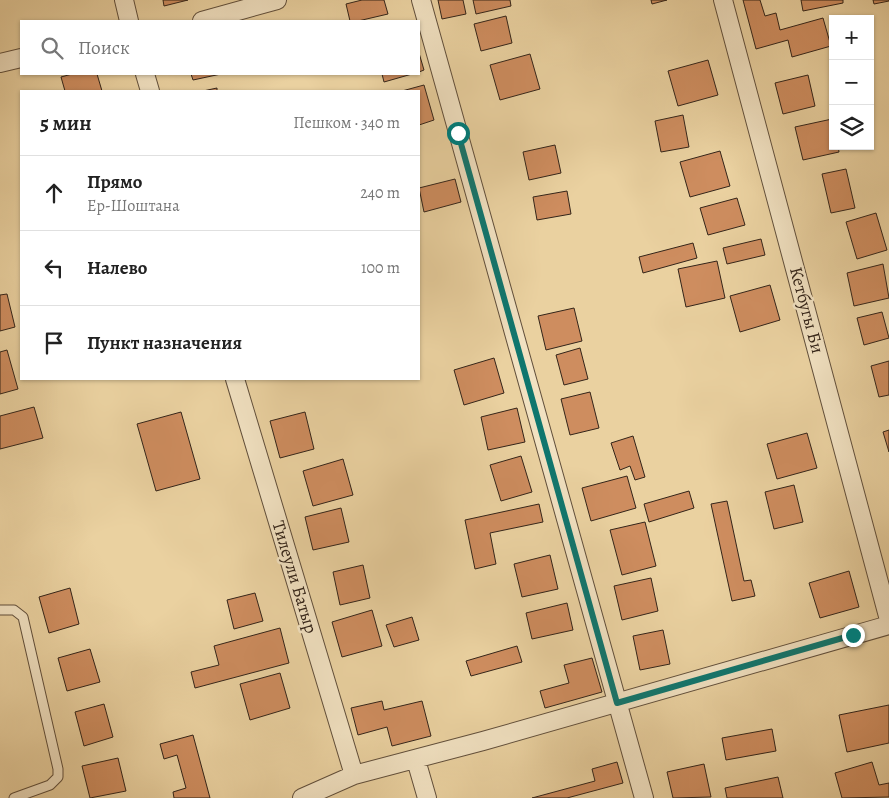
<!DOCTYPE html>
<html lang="ru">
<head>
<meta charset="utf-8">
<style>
	body { margin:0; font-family:Alegreya,serif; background:#f6f6f6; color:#222 }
	.controls { position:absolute; right:15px; top:15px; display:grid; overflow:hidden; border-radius:0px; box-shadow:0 1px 4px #0004 }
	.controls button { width:45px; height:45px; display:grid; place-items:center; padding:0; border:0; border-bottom:1px solid #e0e0e0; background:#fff; color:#222; font:25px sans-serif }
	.stop { position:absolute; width:15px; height:15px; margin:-11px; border:4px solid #0f766e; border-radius:50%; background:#fff }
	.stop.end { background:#0f766e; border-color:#fff; box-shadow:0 1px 5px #0008 }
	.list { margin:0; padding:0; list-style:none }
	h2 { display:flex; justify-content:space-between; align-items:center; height:65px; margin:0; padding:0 20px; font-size:21px }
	h2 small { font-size:16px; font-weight:400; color:#767676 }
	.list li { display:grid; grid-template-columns:32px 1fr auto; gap:15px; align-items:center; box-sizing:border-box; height:75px; padding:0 20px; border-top:1px solid #e0e0e0 }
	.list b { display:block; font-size:19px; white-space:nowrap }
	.list p { margin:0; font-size:16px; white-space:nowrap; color:#767676 }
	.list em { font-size:16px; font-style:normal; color:#767676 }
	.icon { flex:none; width:28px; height:28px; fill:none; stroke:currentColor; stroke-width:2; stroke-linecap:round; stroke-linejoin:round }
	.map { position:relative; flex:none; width:889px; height:798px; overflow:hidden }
	.search { position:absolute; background:#fff; box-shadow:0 1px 4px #0004; left:20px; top:20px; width:400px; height:55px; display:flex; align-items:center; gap:12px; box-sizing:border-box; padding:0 18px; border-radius:0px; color:#767676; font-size:19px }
	.panel { position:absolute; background:#fff; box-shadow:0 1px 4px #0004; left:20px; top:90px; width:400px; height:290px; border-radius:0px }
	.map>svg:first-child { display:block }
	.building { fill:#ce8d5f; stroke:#332419 }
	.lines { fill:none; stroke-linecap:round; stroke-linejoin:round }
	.lane-casing { stroke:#614f3b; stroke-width:11 }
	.street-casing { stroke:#614f3b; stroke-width:20 }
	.lane { stroke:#f1e1c1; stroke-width:9 }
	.street { stroke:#f1e1c1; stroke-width:18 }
	.route { stroke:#0f766e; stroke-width:6 }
	.labels { text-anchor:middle; stroke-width:5; stroke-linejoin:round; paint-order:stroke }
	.street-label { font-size:18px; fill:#332419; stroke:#f1e1c1 }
</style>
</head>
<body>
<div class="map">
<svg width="889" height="798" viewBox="0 0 889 798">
	<rect width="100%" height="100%" fill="#ead1a0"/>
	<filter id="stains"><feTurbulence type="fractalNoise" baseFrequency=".004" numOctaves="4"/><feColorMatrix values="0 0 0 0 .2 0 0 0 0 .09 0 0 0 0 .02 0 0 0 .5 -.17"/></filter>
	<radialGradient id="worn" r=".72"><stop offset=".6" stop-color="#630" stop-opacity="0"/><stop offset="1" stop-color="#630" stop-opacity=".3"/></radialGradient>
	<path class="building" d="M163,0H188L164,6Z
		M362,0H384L388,14L358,21H350L346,4Z
		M438,0H463L466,14L442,19Z
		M473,0H510L511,6L476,14Z
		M651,0H667L652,4Z
		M743,0H760L765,16L776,13L780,30L823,18L831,46L792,57L788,40L756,49Z
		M801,0H843V3L803,11Z
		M873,0H889V1L874,4Z
		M506,16L512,43L481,51L474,24Z
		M419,53L424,70L419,72Z
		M530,54L540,89L500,100L490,65Z
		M708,60L718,95L678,106L668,71Z
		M72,74H97L102,91H65L61,77Z
		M191,74H221L193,80Z
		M382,74H412L384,82Z
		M808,75L815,106L783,114L775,83Z
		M424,85L434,120L419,125V91H402Z
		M217,88V91H203Z
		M683,115L689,147L661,152L655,121Z
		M832,119L833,146H838L839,152L803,160L795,127Z
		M555,145L561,173L529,180L523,152Z
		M720,151L730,186L690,197L680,162Z
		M846,169L855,208L831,213L822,174Z
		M455,179L461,202L424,212L419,188Z
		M567,191L571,214L537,220L533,197Z
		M737,198L745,225L708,235L700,208Z
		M876,213L887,250L857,259L846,222Z
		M761,239L765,255L727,264L723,248Z
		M693,243L697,258L643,273L639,257Z
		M717,261L725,298L686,307L678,269Z
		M883,264L889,298L854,306L847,273Z
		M770,285L780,320L740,332L730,296Z
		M7,294L15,327L0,331V295Z
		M574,308L582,341L546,350L538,316Z
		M882,312L889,338L864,345L857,318Z
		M580,348L588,379L564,385L556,355Z
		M7,350L18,389L0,394V352Z
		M494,358L504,393L464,405L454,370Z
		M889,361V395L879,397L871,366Z
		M590,392L599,428L570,435L561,399Z
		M34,407L43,438L0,449V416Z
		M517,408L525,442L488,450L481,417Z
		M181,412L200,479L156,491L137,424Z
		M305,412L314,449L280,458L270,421Z
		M889,430V452L883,432Z
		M807,433L817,468L777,479L767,444Z
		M633,436L645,477L635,480L630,466L620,470L611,443Z
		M521,456L532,492L501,501L490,465Z
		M343,459L353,495L313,506L303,471Z
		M627,476L636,508L591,521L582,488Z
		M794,485L803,522L774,529L765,492Z
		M689,491L694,508L649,522L644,504Z
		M727,501L744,581L751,580L755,596L732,601L711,504Z
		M539,504L543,522L490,533L496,564L475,569L465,520Z
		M341,508L349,542L313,550L305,517Z
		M645,522L656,566L622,575L610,530Z
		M550,555L558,589L522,597L514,564Z
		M363,565L370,598L340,605L333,572Z
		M849,571L859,607L820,618L809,583Z
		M651,578L658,611L622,620L614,586Z
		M70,588L79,624L49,633L39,597Z
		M255,593L263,621L234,629L227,600Z
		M567,603L573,630L532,639L526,613Z
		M372,610L382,646L342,657L332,622Z
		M412,617L419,640L394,647L386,625Z
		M280,628L289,663L195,688L191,672L219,665L214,646Z
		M663,630L670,664L640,670L633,636Z
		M517,646L522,662L471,676L466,661Z
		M90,649L100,682L67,691L58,658Z
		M592,658L602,692L545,708L540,691L569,683L564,665Z
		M280,673L290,708L250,720L240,684Z
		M382,701L384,710L422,701L431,736L392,746L387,727L358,735L351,708Z
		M104,704L113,737L84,746L75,712Z
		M889,705V743L847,752L839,715Z
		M772,729L776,751L726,760L722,738Z
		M193,735L210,798H174L173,792L186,788L177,755L164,759L160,744Z
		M118,758L126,791L90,798L82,766Z
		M617,762L623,783L567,798H532L595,781L592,769Z
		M872,762L879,785L889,783V797L842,798L835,773Z
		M704,764L711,797L673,798L667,772Z
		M778,777L783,798H727L725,788Z"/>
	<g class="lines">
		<g class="lane-casing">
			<path id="lane" d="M0,610H14L23,617L58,769V777L50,785L14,798"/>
		</g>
		<g class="street-casing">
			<path id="street" d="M124,0L129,21
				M421,0L644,798
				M723,0L889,620
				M202,21L277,0
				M0,63L21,58
				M145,74L150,91
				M235,379L354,775
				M416,760L427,798
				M302,798L354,775L483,741L889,625"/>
		</g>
		<use href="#lane" class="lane"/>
		<use href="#street" class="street"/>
	</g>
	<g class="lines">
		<path class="route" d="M458,133L617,703L853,635"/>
	</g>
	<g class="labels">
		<g class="street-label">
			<text transform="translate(807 310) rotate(75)" y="6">Кетбугы Би</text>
			<text transform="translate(295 577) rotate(73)" y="6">Тилеули Батыр</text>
		</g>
	</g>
	<rect width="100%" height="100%" filter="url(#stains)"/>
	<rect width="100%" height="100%" fill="url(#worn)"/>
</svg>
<div class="controls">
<button>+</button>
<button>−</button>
<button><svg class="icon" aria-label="layers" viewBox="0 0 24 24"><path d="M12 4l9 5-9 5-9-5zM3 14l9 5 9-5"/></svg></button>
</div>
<div class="stop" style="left:458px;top:133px"></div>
<div class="stop end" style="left:853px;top:635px"></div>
<div class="search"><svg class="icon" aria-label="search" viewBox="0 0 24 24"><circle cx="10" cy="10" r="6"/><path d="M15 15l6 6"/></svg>Поиск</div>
<section class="panel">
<h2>5 мин<small>Пешком · 340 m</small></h2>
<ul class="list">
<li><svg class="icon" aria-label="ahead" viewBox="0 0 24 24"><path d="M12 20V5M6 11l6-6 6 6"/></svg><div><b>Прямо</b><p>Ер-Шоштана</p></div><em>240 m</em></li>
<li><svg class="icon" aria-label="left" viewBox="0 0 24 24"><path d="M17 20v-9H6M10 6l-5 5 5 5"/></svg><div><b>Налево</b></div><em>100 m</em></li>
<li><svg class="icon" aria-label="arrive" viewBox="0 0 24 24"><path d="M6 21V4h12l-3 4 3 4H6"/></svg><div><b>Пункт назначения</b></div></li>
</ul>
</section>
</div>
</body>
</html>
